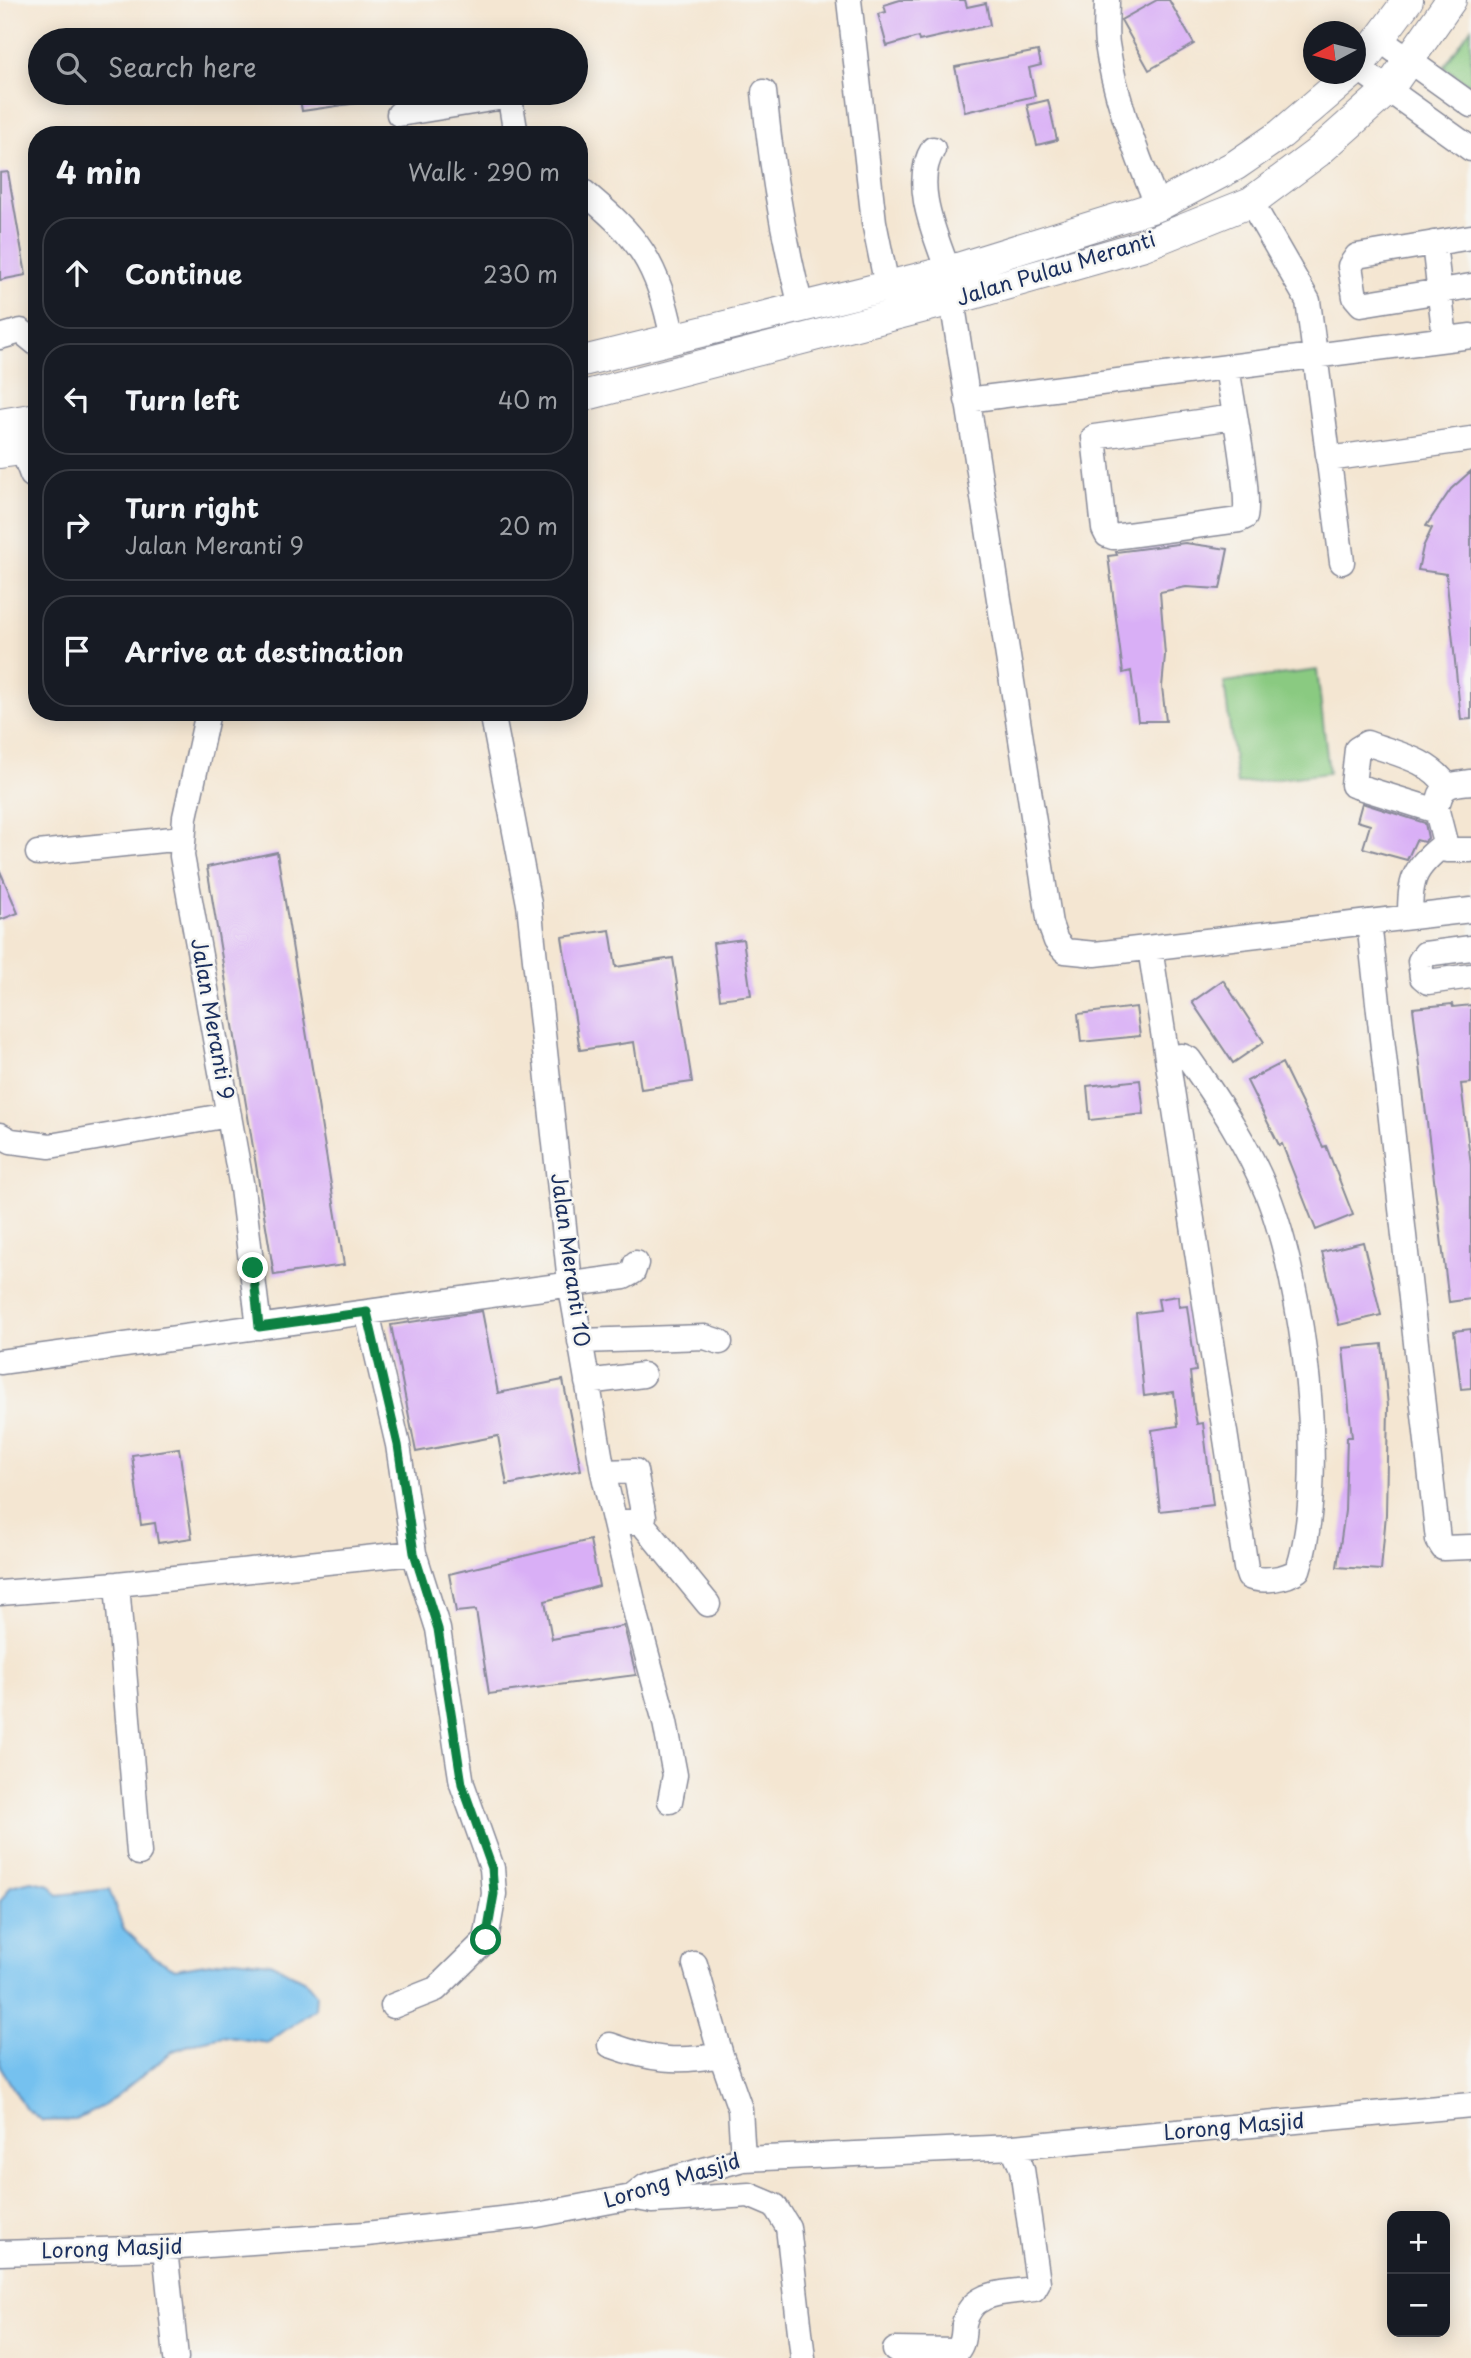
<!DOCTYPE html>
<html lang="en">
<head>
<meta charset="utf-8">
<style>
	body { margin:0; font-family:"Playpen Sans",sans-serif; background:#242831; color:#f1f3f6 }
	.controls { position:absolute; right:21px; bottom:21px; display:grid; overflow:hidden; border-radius:14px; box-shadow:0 4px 18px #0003 }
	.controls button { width:63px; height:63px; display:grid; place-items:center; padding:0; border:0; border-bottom:2px solid #363941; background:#171b24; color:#f1f3f6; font:35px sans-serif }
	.compass { position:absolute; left:1303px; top:21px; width:63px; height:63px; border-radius:50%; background:#171b24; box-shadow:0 4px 18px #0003; rotate:263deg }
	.stop { position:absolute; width:21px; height:21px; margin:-16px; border:5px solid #0b8043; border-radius:50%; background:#fff }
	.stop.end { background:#0b8043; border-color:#fff; box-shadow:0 2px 7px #0008 }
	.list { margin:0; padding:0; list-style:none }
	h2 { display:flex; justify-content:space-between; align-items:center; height:91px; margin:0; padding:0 28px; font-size:30px }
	h2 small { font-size:23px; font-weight:400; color:#9ea1a6 }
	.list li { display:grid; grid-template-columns:46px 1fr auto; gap:21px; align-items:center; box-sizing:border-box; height:112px; margin:0 14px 14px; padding:0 14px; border:2px solid #363941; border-radius:28px }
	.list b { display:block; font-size:26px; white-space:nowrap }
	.list p { margin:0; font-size:23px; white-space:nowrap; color:#9ea1a6 }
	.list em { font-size:23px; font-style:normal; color:#9ea1a6 }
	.icon { flex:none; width:38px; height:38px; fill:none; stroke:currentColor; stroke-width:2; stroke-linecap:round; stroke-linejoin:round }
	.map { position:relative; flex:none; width:1471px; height:2358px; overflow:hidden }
	.search { position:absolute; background:#171b24; box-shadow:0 4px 18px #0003; left:28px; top:28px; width:560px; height:77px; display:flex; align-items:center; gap:18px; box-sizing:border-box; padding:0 24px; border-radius:38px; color:#9ea1a6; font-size:26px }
	.panel { position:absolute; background:#171b24; box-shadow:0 4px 18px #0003; left:28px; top:126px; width:560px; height:595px; border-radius:28px }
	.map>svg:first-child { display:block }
	.green { fill:#8aca81; stroke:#527c70; stroke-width:2 }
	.water { fill:#75c1ef; stroke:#4878a6; stroke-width:2 }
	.building { fill:#d9aff6 }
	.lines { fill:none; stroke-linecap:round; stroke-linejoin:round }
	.minor-casing { stroke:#888a98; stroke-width:27 }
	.major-casing { stroke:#888a98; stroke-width:32 }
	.minor { stroke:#fff; stroke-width:24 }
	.major { stroke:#fff; stroke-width:30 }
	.route { stroke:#0b8043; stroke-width:9 }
	.labels { text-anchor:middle; stroke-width:5; stroke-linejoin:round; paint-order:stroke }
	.street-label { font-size:21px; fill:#1b2f5e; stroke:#f6f6f2 }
</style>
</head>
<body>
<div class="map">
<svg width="1471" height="2358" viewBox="0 0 1471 2358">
	<rect width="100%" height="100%" fill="#f6f6f2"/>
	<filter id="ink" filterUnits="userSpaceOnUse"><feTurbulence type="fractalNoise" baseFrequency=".0143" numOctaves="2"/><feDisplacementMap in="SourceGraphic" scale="14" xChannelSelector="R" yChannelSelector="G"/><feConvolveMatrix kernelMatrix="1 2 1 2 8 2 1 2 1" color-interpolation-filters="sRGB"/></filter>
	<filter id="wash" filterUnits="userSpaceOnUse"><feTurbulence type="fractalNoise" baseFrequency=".00686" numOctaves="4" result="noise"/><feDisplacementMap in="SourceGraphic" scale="28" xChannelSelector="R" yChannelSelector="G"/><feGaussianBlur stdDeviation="1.57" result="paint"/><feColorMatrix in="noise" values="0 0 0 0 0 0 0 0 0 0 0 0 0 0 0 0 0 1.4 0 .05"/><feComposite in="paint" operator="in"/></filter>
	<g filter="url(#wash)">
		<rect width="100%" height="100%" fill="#f4e6d2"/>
		<path class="green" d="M1471,28V86L1444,67Z
			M1317,670L1329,773L1237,784L1224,682Z"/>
		<path class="water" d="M31,1881L50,1885L58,1895L109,1889L123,1928L155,1958L175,1969L235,1959L270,1963L305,1981L316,1994L315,2009L267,2043L223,2036L200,2041L173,2051L105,2105L76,2120L43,2121L25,2108L0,2066V1902L11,1886Z"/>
		<g id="blocks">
			<path class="building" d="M900,0H965L967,7L986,3L990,25L919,41L918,37L887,46L878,14L886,12L884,5Z
				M1157,0H1169L1194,44L1149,70L1121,20Z
				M1038,51L1041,65L1029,68L1035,96L965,112L955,67Z
				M299,93H364L365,102L302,111Z
				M1048,100L1057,140L1037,145L1027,105Z
				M8,172L26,275L0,280V173Z
				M1471,471V719L1461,720L1446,574L1418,570L1423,547L1432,528L1426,526L1451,489Z
				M1185,543L1228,549L1220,589L1186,587L1160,592L1165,655L1162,687L1166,721H1138L1131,671L1123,673L1108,556L1117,555L1116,552Z
				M1362,803L1425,823L1428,838L1424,842L1416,840L1407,860L1363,848L1370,825L1357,821Z
				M277,852L344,1265L274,1275L207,867Z
				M0,871L18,913L0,920Z
				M610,930L616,967L673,958L692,1082L641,1089L634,1042L580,1050L562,937Z
				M743,939L751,995L720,999L713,943Z
				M1223,980L1264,1042L1233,1063L1192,1002Z
				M1452,1004L1453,1007L1471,1005V1083L1461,1084L1471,1165V1299L1449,1302L1413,1008Z
				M1136,1007L1140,1036L1081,1042L1078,1014Z
				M1282,1063L1323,1147L1326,1146L1353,1215L1316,1230L1282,1144L1279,1145L1247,1081Z
				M1140,1080L1144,1114L1090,1120L1087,1086Z
				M1363,1242L1381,1315L1339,1325L1322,1252Z
				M1178,1296L1179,1307L1187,1306L1196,1371L1190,1372L1194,1409L1197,1424L1203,1423L1213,1505L1160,1511L1152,1430L1178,1426L1174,1392L1144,1396L1136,1313L1160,1310L1158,1299Z
				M482,1311L498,1393L563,1380L581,1470L507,1485L498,1436L416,1452L391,1325Z
				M1471,1329V1388L1461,1389L1454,1331Z
				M1382,1344L1388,1406L1386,1514L1381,1570L1337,1567L1345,1511L1347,1437H1352L1343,1348Z
				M179,1448L192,1538L158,1543L155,1523L141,1525L132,1455Z
				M590,1540L599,1586L545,1601L552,1639L624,1626L636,1675L489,1694L476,1610L456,1612L449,1574Z"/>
		</g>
	</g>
	<g filter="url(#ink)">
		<use href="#blocks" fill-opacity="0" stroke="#888a98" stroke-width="2"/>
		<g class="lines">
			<g class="minor-casing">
				<path id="minor" d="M849,0L874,222L887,286
					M1107,0C1107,14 1105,30 1107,44C1114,94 1138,159 1158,206
					M1379,39L1471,105
					M1358,68L1471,149
					M764,92C771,165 783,236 801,307
					M399,114L504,97L511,105L516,135
					M933,149C911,184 936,236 948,271
					M579,188C640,238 657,261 673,339
					M1251,202L1308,301L1342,562
					M1471,237L1357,256L1350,266L1355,297L1361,304L1471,286
					M1434,243L1445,339
					M952,300L1050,924L1056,941L1065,951L1095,954L1471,910
					M0,337L21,331L37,344
					M1227,367C1231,396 1251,493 1245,517L1239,520L1113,537L1107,535L1104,529L1094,437L1234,417
					M967,400L1471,336
					M22,448L32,475L37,476
					M1328,459L1471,439
					M208,712L185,817L182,856L242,1188L259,1327
					M492,712L529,904L570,1282L603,1472L637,1618L665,1722L675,1775L670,1801
					M1447,786C1429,759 1396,754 1367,743L1357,749L1353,785L1437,811L1447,850H1471
					M1439,800C1443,783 1456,784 1471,782
					M38,853L182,838
					M1410,917C1410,879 1413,869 1443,845
					M1369,922L1438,1540L1443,1548L1471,1547
					M1150,948L1246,1568L1249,1577C1263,1582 1286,1579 1298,1570C1329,1476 1303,1284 1267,1193C1247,1144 1219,1102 1189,1059L1182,1056L1167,1058
					M1471,948L1425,954L1420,961L1422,977L1428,982L1471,976
					M0,1135L11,1141L50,1146L229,1115
					M367,1312L398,1445L414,1553L438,1629L462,1784L492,1868L494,1894L486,1940L436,1989L393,2006
					M580,1341L705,1337L720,1342
					M0,1362L624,1277L633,1272L636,1263
					M587,1382L643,1375
					M603,1472L635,1471L644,1517L641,1522
					M615,1522H641L708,1604
					M117,1584L139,1853
					M0,1593L117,1584L414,1553
					M695,1964L721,2055L740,2109L743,2159
					M610,2045C651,2060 677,2063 721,2055
					M632,2197L653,2201L749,2195L775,2206L788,2227L803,2358
					M165,2248L176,2358
					M0,2253L165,2248L366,2234L537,2215L632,2197L646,2186L743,2159L1013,2147L1471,2105
					M895,2350L957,2351C964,2343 963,2334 964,2324C971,2290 1006,2293 1034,2289L1038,2282L1022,2169L1013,2147"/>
			</g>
			<g class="major-casing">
				<path id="major" d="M1356,70L1408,0
					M579,362L948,271L1158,206L1236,165L1281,134L1351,74
					M579,397L952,300L1144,245L1251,202L1317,153L1388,90L1451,0
					M0,424L37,418
					M0,453L37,448"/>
			</g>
			<use href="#minor" class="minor"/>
			<use href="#major" class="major"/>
		</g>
	</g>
	<g class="lines" filter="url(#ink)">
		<path class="route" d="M253,1268L259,1327L367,1312L398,1445L414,1553L438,1629L462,1784L492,1868L494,1894L486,1940"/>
	</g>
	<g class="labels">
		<g class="street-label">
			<text transform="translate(1056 269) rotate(-17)" y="7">Jalan Pulau Meranti</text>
			<text transform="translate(212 1019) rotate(80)" y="7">Jalan Meranti 9</text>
			<text transform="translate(570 1260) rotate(82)" y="7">Jalan Meranti 10</text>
			<text transform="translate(1234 2127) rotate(-5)" y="7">Lorong Masjid</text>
			<text transform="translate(672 2181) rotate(-17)" y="7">Lorong Masjid</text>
			<text transform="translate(112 2249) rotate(-2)" y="7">Lorong Masjid</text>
		</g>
	</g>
</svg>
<div class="controls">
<button>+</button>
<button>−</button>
</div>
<svg class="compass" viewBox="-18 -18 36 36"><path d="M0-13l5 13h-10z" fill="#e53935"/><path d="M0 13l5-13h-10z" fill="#9ea1a6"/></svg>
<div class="stop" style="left:486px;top:1940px"></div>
<div class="stop end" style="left:253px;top:1268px"></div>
<div class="search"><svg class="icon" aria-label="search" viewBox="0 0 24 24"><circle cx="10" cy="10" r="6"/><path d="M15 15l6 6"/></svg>Search here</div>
<section class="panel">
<h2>4 min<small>Walk · 290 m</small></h2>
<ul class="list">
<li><svg class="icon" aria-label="ahead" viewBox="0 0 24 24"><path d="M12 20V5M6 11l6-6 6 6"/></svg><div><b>Continue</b></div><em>230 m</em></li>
<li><svg class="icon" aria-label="left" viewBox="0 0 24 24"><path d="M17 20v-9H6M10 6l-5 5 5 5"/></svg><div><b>Turn left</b></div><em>40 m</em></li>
<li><svg class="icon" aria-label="right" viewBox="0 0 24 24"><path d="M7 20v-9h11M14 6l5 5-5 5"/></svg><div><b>Turn right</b><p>Jalan Meranti 9</p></div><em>20 m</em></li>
<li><svg class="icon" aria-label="arrive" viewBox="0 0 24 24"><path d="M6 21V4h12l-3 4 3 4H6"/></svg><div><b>Arrive at destination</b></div></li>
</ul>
</section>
</div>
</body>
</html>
